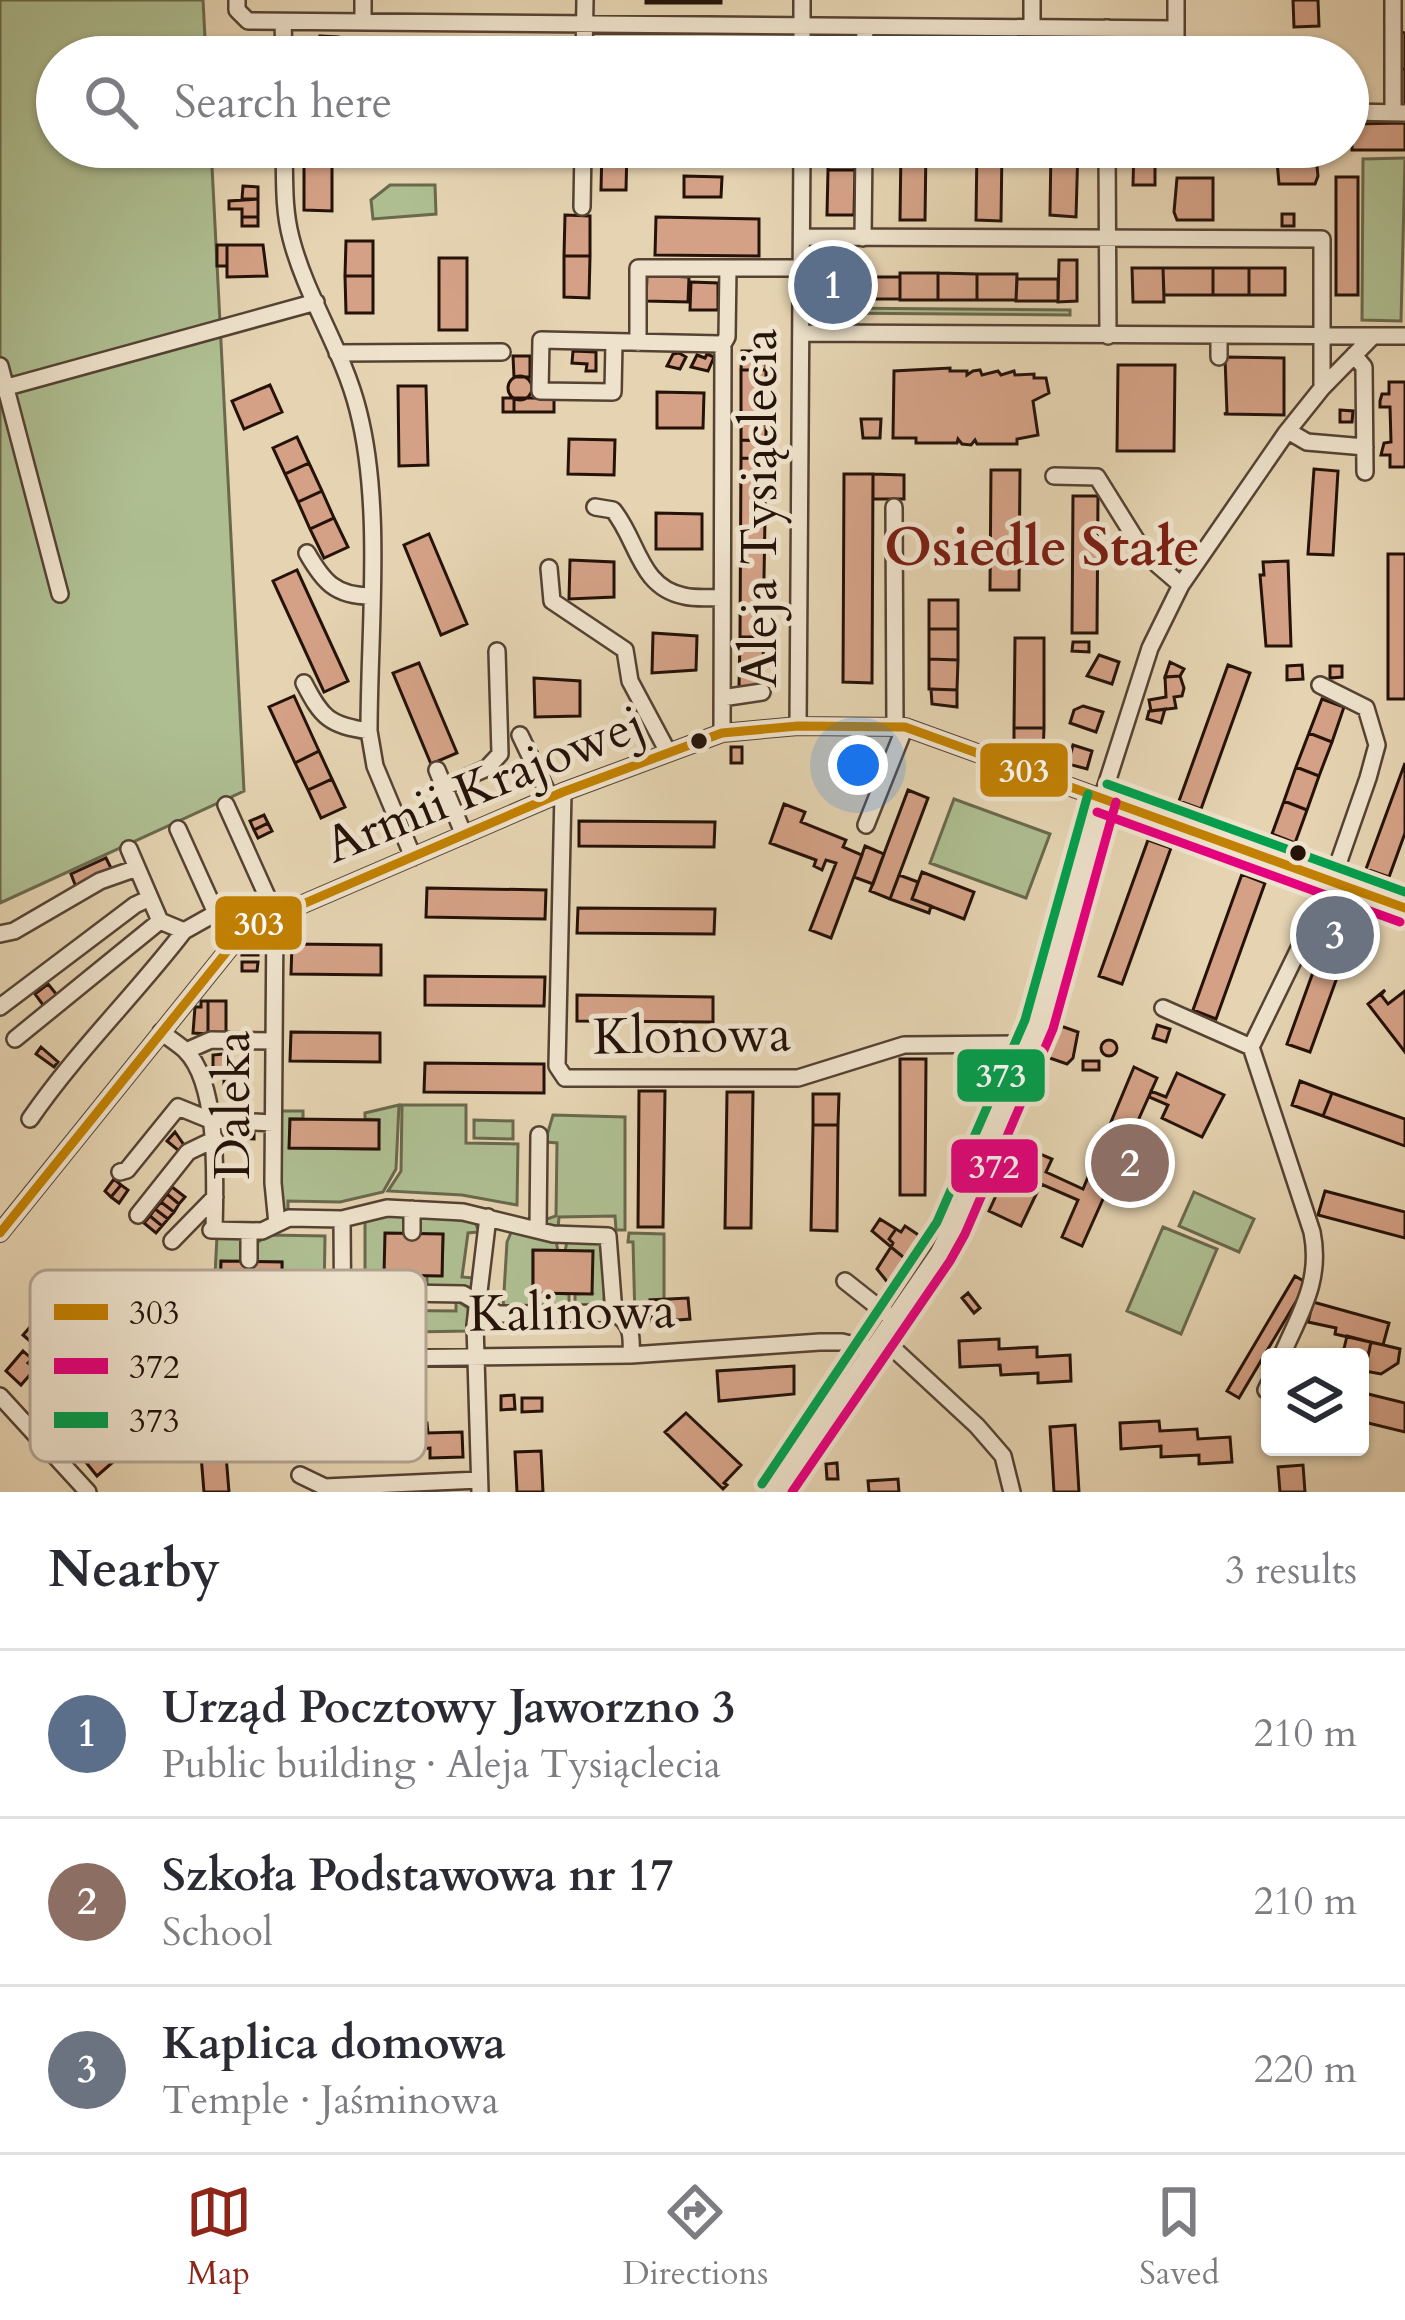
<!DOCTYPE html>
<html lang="en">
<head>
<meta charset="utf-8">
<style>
	body { margin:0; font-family:Cardo,serif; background:#f7f7f7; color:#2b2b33 }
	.controls { position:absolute; right:36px; bottom:36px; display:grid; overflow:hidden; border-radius:12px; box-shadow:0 3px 9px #0004 }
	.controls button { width:108px; height:108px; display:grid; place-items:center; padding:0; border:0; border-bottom:3px solid #e1e1e2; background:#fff; color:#2b2b33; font:60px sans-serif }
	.you { position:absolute; left:858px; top:765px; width:42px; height:42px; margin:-30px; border:9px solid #fff; border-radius:50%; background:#1a73e8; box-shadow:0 0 0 18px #1a73e833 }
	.badge { display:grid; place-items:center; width:78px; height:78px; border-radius:50%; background:#8f2418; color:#fff; font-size:39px; font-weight:700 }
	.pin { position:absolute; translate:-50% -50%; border:6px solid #fff; box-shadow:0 3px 12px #0006 }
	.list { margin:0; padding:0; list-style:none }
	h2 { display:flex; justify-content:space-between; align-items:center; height:156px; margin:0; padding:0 48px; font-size:51px }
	h2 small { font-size:39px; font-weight:400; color:#7c7c81 }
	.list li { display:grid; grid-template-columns:78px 1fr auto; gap:36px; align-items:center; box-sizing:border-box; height:168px; padding:0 48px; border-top:3px solid #e1e1e2 }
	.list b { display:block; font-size:45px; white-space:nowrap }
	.list p { margin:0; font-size:39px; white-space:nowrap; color:#7c7c81 }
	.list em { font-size:39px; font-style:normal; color:#7c7c81 }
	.icon { flex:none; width:66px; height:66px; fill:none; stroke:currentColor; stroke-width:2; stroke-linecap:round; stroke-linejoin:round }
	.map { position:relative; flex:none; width:1405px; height:1492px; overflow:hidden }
	.search { position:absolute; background:#fff; box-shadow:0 3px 9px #0004; left:36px; right:36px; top:36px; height:132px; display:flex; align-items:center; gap:30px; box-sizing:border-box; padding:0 42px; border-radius:66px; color:#7c7c81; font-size:45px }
	.sheet { height:660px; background:#fff }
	nav { display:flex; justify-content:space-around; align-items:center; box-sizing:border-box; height:168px; border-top:3px solid #e1e1e2; background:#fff; font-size:33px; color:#7c7c81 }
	nav a { display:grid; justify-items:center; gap:6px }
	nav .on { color:#8f2418 }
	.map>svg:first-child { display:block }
	.green { fill:#aebe91; stroke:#6a684d; stroke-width:3 }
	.building { fill:#d4a186; stroke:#251209; stroke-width:3 }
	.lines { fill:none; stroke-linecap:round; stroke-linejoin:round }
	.minor-casing { stroke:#554233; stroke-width:20 }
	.minor { stroke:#eee2cc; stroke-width:15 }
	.bus-1-casing { stroke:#eee2cc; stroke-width:18 }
	.bus-2-casing { stroke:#eee2cc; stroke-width:18 }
	.bus-3-casing { stroke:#eee2cc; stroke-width:18 }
	.bus-1 { stroke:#c28102; stroke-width:9 }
	.bus-2 { stroke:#e5007d; stroke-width:9 }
	.bus-3 { stroke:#029f4d; stroke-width:9 }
	.bus-dot { fill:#251209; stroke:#eee2cc; stroke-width:4.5 }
	.labels { text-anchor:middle; stroke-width:10; stroke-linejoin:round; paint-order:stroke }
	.street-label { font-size:51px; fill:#251209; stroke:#eee2cc }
	.neighbourhood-label { font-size:54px; font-weight:bold; fill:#7a1f14; stroke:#eee2cc }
	.key { fill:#eee2cc; stroke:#b2a492; stroke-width:3 }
	.key-label { font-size:33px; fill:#251209 }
	.line-badge { stroke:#eee2cc; stroke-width:4.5 }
	.badge-label { font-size:33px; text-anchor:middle; font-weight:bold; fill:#fff }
</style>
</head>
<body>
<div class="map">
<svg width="1405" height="1492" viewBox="0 0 1405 1492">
	<rect width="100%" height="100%" fill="#e5d3b1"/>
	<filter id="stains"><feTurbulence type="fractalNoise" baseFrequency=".00167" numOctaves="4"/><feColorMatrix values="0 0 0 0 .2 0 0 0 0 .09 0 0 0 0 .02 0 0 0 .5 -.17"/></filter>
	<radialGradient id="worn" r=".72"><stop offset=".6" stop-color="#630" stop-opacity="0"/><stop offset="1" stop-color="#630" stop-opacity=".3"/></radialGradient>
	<path class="green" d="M0,0H203L206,57H57V147H211L244,791L0,903Z
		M1405,158L1401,321L1362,320L1363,159Z
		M390,185H435L436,214L373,219L371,200Z
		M831,308L1070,310V315L831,313Z
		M954,799L1050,834L1026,898L930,863Z
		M399,1105L396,1169L383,1192L340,1202L288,1201V1212L279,1208L281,1111H303V1119H290V1148L378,1149L379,1120L365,1119V1113Z
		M402,1105H466V1143L518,1144L517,1205L462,1195L388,1191L401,1171Z
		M553,1115L625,1117V1230H616L615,1216L559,1217L558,1228L550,1227L544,1220L556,1216L557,1143L545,1142Z
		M474,1120L513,1121V1139L474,1138Z
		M1194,1192L1254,1219L1239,1252L1179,1226Z
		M398,1214L407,1220L420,1288L365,1287V1220Z
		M425,1216L475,1222L479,1232L468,1233L462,1277L474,1278L471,1287L427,1288V1275H442L443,1235L416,1234L418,1221Z
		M1163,1227L1217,1249L1181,1334L1127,1311Z
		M513,1228L556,1241L558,1251H533V1292L569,1294V1310L503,1309L507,1242Z
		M629,1233L664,1234V1299L651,1300V1309H641L640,1327L635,1319L633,1242H628Z
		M268,1235L325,1236L324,1300L335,1301L333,1313L264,1316V1303H282V1262H252L254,1245Z
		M217,1236L242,1239L246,1261L221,1262L220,1302L259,1303V1316L213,1314Z
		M595,1239L603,1244L605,1251L604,1303L599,1308L575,1310V1294L592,1293L565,1251L567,1242Z
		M456,1300L468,1308V1331L354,1333V1309L360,1303V1310L456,1311Z"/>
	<path class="building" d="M646,0H721V3H646Z
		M1293,0H1318L1319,26L1294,27Z
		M1401,32L1405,33V69H1401Z
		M320,36L338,37L337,54H322Z
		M1401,69H1405V105H1401Z
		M1405,123V150H1352V124Z
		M304,147H332V211L304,210Z
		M627,147L626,190H601L602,147Z
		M828,147H855V170H828Z
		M901,147H926L925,220H900Z
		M977,147H1002L1001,221L976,220Z
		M1051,147H1078L1076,217L1050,215Z
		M1134,147H1155V185H1133Z
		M1280,147H1315L1318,176L1315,184H1279L1276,150Z
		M828,170H855L854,215H827Z
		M684,176L722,177L721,197H684Z
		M1336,177H1358V295H1336Z
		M1177,178H1213V220H1177L1174,212Z
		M243,186L258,187V199H242Z
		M258,199V217H242V209H229V201Z
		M1282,214H1294V226H1282Z
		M565,215L590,216V256H564Z
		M242,217H258V226H242Z
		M656,217L759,219V256L655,255Z
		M346,241H373V276H345Z
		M217,245H227V266H217Z
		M227,245H263L267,276L227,277Z
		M564,256H590L589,298L564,297Z
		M833,257L859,258V300L833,299Z
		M439,258H467V330H439Z
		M1059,260H1077V301L1058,302Z
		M1132,268H1163L1164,302H1133Z
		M1163,268H1213V295H1164Z
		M1213,268H1249V295H1213Z
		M1249,268H1285V295H1249Z
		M900,273H938V300H900Z
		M938,273L977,274V300H938Z
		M977,274H1017L1016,300H977Z
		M647,275L689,277L688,302L646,301Z
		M345,276H373V313H346Z
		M859,277H900V299H859Z
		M1017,279H1058V301H1016Z
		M691,282L718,283V310H690Z
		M573,351L596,352V371H586L587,364L572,363Z
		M742,351H766V370H741Z
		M679,353L686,357L680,369L667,366L673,354Z
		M707,354L714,357L708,371L691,367L697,355L705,358Z
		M513,356H530V377H514Z
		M1225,357L1284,358V415L1224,414L1227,413Z
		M1118,365H1175L1174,451H1117Z
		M950,368V371H967V375L973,371L980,370L982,375L998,371L1001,375L1014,371L1015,375L1034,374V378H1046L1049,393L1033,401L1038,435L1017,439V444H977L975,440L971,445L962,444L958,439L957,443H916V438H893L894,371Z
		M741,370H766V441L741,440Z
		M508 388a12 12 0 1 1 24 0a12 12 0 1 1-24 0Z
		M1389,382H1405V467H1390V455H1381L1384,443L1391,442L1390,407H1380V401L1382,394H1389Z
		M270,385L282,412L244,429L232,401Z
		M398,386H426L428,465L399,466Z
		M657,392L704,393L703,428H657Z
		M503,398H514V412H503Z
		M514,398H554V412H514Z
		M1340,410L1353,411L1352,422H1340Z
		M861,419H881L880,438H863Z
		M297,437L309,463L285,474L273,448Z
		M569,439L615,440L614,475L568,474Z
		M741,440L766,441V459L741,458Z
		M741,458L766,459L763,637H740Z
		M309,463L322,491L298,502L285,474Z
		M1314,469L1338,471L1333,555L1308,554Z
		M991,470H1020L1019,590H990Z
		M844,474H873L872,683L843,682Z
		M873,474L904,475V499H873Z
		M322,491L334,518L310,529L298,502Z
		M1073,496H1098L1097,633H1072Z
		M656,513L702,514V549H656Z
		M334,518L348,547L324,558L310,529Z
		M429,534L467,624L441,635L404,545Z
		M1388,554H1405V699H1388Z
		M570,560L614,562V597L569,599Z
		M1288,561L1291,646H1266L1260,575H1264L1263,562Z
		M297,570L348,681L324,692L273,581Z
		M929,600H958V629H929Z
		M929,629H958V660L929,659Z
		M653,633L697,636L696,670L652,673Z
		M740,637H763L764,688H739Z
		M1015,638H1044V728H1014Z
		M1073,642H1089V652L1072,651Z
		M1099,655L1119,662L1112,684L1087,676Z
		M929,659L958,660L957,690L929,689Z
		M1170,662L1184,669L1180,676L1165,677Z
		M419,663L457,753L431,764L393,673Z
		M1228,665L1250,673L1201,809L1179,801Z
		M1302,665L1303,679L1287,680V666Z
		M1330,666H1342V677L1330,678Z
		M1180,676L1184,688L1182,696L1174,697L1176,708L1151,711L1149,700L1166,697L1165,677Z
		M534,678L580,681V716L535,717Z
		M931,689L957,690V707L932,704Z
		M294,696L319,751L295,763L269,707Z
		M1322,699L1344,707L1332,742L1309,733Z
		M1083,706L1103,712L1096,732L1070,723L1074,710Z
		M1165,709L1161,723L1147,719L1149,711Z
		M1014,728H1044L1043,752H1014Z
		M1309,733L1332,742L1319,776L1296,767Z
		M1073,745L1092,751L1087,769L1068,764Z
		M731,747H742V763H731Z
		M319,751L332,779L308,790L295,763Z
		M1405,763V833L1389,877L1366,869Z
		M1296,767L1319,776L1307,810L1284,801Z
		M332,779L345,807L321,818L308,790Z
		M908,790L928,798L890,899L870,891Z
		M1284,801L1307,810L1295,843L1272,834Z
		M784,804L805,812L801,822L846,840L843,847L862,855L831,938L810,930L836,863L826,860L822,870L814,866L816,860L770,843Z
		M264,815L268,823L254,830L250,821Z
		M579,821L715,822L714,847L579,846Z
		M268,823L272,831L258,838L254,830Z
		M1148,840L1171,848L1122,984L1099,976Z
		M865,846L884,854L873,884L854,877Z
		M106,858L112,870L76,887L71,874Z
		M922,872L974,892L964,919L912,899Z
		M1242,874L1265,883L1216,1019L1193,1010Z
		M899,875L918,882L912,899L931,906L929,913L890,899Z
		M427,888L546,890L545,919L426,917Z
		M578,908L715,909L714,934L577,933Z
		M1336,908L1359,917L1347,950L1324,942Z
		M1324,942L1347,950L1310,1052L1287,1044Z
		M292,944L381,945V975L291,974Z
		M243,945L258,946V955H242Z
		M242,962H258L257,971H242Z
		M425,976L545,977L544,1006L425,1005Z
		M48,984L57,995L43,1005L35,994Z
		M1385,990L1381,995L1388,1004L1405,991V1052L1368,1004Z
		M577,995L713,997V1022L577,1021Z
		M201,1001H208V1034L193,1033L195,1007H201Z
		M208,1001H226V1034H208Z
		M1055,1024L1078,1032L1073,1058L1067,1064L1044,1056Z
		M1157,1025L1170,1029L1166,1042L1153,1038Z
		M291,1032L380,1033V1062L290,1061Z
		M1101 1048a8 8 0 1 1 16 0a8 8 0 1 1-16 0Z
		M41,1047L58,1062L54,1067L36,1054Z
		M224,1054V1070H213V1055Z
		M900,1059H926L925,1195H900Z
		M1083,1061H1099V1070H1083Z
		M425,1063L544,1064V1093L424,1092Z
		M1134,1067L1157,1078L1082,1246L1062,1237L1078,1200L1041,1184L1021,1226L989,1211L1019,1145L1052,1159L1046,1172L1083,1189Z
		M1177,1073L1224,1095L1202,1137L1162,1118L1168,1105L1149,1097L1151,1091L1166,1097Z
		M224,1077H240V1085H224Z
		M1300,1081L1332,1093L1323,1116L1292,1105Z
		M639,1091H665L663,1227H638Z
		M727,1092H753L751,1228H725Z
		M1332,1093L1405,1119V1146L1323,1116Z
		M813,1094H839L838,1125H813Z
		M290,1119L379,1120V1149L289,1148Z
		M813,1125H838L837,1231L811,1230Z
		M239,1129L254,1130V1139L239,1138Z
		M175,1132L184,1145L179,1151L167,1141Z
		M114,1179L121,1185L111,1197L105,1191Z
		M121,1185L128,1190L119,1203L111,1197Z
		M172,1187L185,1197L179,1204L167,1194Z
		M1325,1191L1405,1212V1238L1318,1215Z
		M167,1194L179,1204L174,1212L161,1202Z
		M161,1202L174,1212L168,1219L155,1209Z
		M155,1209L168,1219L162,1226L150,1216Z
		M150,1216L162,1226L156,1233L144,1223Z
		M880,1219L896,1229L889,1239L893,1243L891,1247L872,1231Z
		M905,1226L923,1238L908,1261L891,1247L893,1243L889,1239L896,1229L901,1232Z
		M385,1233L443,1234L442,1276L384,1275Z
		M891,1247L908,1261L889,1284L877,1269Z
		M533,1250L593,1251L592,1294L533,1293Z
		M221,1261L282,1262V1303H220Z
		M1295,1276L1307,1283L1239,1398L1227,1391Z
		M968,1293L980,1308L974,1313L962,1298Z
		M688,1298L690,1319L652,1322L650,1300Z
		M1313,1302L1389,1323L1383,1345L1335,1334L1336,1328L1308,1322Z
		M42,1313L56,1324L37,1347L23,1335Z
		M1347,1336L1371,1342L1360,1391V1357H1342Z
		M999,1339V1349L1037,1347V1357L1070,1355L1071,1381L1038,1383V1373L1001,1375L1000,1365L960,1367L959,1341Z
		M1371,1342L1400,1349L1398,1363L1381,1374L1365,1371Z
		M23,1351L32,1359L28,1363L35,1369L21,1385L6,1371Z
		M794,1366V1394L719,1401L717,1371Z
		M1360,1392L1405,1403V1432L1360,1421Z
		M514,1395L515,1409L501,1410V1396Z
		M522,1398H542V1411L522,1412Z
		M686,1413L741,1465L724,1483L727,1485L723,1489L665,1432Z
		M393,1415L394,1425L427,1423L428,1433L462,1432L463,1457L430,1458V1448L397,1450L396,1439L325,1444L323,1419Z
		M1159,1421L1160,1431L1197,1429L1198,1439L1230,1437L1232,1462L1199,1464V1455L1161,1457V1446L1121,1449L1120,1423Z
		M1075,1425L1079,1492H1054L1050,1427Z
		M224,1430L229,1492H204L199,1431Z
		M96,1441L113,1462L97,1476L80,1455Z
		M541,1451L543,1492H517L515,1452Z
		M837,1463L838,1479H827L826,1464Z
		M1303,1465L1305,1492H1280L1278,1467Z
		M898,1479L899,1492H869L868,1481Z"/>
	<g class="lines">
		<g class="minor-casing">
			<path id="minor" d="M237,0V10L248,21L1176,29
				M363,0V21
				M1176,0V57
				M283,22L284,57
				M1032,27V0
				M1107,28V57
				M584,57L585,0
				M802,57V0
				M864,57L865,27
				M1348,112L1405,113
				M1393,113V0
				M284,147C285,178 283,208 291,238C306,297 343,350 358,410C383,506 369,630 369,731L375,766L413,857
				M1107,147L1108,336
				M582,207L583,147
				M802,237L1322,239V388
				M863,238L864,147
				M801,333L1405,336
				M1219,336V357
				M614,342L613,392L540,391L541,340C601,341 662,343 723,344
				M638,343V268H802
				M337,353L502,352
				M1354,355L1364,367L1365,472
				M0,366L60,594
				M0,389L316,302
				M1288,431L1307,442L1365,447
				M1054,476L1097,477L1145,554L1181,585
				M595,507L613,510C638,540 639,587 684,596C696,599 709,597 722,598
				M894,507L895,727
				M307,553C323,581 335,596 370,596
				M549,568L552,601L625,650L630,681L668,752
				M304,683C322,718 329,725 369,731
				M722,698L762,692
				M798,726L802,147
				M722,733L723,344L727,337L728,268
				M520,735L550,798
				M437,770L464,835
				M445,787L487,768L500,754L497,651
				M563,792L557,1066L565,1078H798L904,1045L1031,1044
				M226,805L275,914L273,1183L277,1224
				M866,825L905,727
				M178,829L216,913L245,929
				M129,849L160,921L184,931L216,913
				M0,934L14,931L100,881L137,868
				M0,1007L135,905L150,898
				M1163,1008L1251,1047
				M161,1032C169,1038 178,1044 185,1050C220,1084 215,1184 214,1230
				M15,1039L160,921
				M186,1051L211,1040L274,1041
				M30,1119C76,1052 135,995 184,931
				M120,1172L127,1170L178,1107L210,1120L273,1123
				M138,1215L188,1152L215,1139
				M342,1219L387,1208L463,1212L553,1234L608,1236L614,1313C632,1323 632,1336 631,1355
				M538,1229L539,1135
				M211,1230L262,1231L289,1218L342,1219L343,1356
				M249,1231V1260
				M412,1232V1209
				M0,1233L245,929L563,792L722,733L798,726L905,727L1405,908
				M172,1241L215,1197
				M845,1281L893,1319
				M343,1292L463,1294L498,1314L614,1313
				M343,1321L202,1323L203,1360L631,1355L820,1342H842L871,1349
				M881,1337L977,1426L1003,1456L1012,1492
				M1281,1357C1300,1313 1322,1281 1312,1232L1251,1047L1332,881L1368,778L1377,745L1366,708L1320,685
				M1266,1390L1270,1382
				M0,1396L88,1492
				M300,1475L325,1487L479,1480
				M480,1492L475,1325L488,1217
				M774,1492L938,1253L963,1203L1039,1025L1102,798L1150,648L1181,585L1286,433L1322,388L1372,337"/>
		</g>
		<use href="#minor" class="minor"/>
		<g class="bus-1-casing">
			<path id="bus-1" d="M0,1233L245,929L563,792L722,733L798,726L905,727L1405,908"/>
		</g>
		<g class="bus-2-casing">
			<path id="bus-2" d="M1097,812L1400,922
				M792,1492L950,1261L965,1234L1053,1029L1116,802"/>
		</g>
		<g class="bus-3-casing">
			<path id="bus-3" d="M1107,784L1405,892
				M762,1484L937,1222L1025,1020L1088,794"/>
		</g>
		<use href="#bus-1" class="bus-1"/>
		<use href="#bus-2" class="bus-2"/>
		<use href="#bus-3" class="bus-3"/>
	</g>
	<g class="bus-dot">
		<circle cx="699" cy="741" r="10"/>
		<circle cx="1298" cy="853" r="10"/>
	</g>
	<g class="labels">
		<g class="street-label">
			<text transform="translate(758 508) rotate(-90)" y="18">Aleja Tysiąclecia</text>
			<text transform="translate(484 783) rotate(-22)" y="18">Armii Krajowej</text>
			<text transform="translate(692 1034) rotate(-1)" y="18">Klonowa</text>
			<text transform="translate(231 1105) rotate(-90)" y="18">Daleka</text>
			<text transform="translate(572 1311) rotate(-1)" y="18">Kalinowa</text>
		</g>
		<g class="neighbourhood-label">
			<text x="1042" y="565">Osiedle Stałe</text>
		</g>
	</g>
	<rect x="30" y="1270" width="396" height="192" rx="18" class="key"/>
	<rect x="54" y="1304" width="54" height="16" fill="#c28102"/>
	<rect x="54" y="1358" width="54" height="16" fill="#e5007d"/>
	<rect x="54" y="1412" width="54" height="16" fill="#029f4d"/>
	<g class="key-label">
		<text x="129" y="1324">303</text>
		<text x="129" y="1378">372</text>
		<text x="129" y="1432">373</text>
	</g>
	<g class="line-badge">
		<rect x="978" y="741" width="92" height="58" rx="12" fill="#c28102"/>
		<rect x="213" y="894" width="91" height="58" rx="12" fill="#c28102"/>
		<rect x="955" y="1047" width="92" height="57" rx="12" fill="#029f4d"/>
		<rect x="949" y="1137" width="91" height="58" rx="12" fill="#e5007d"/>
	</g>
	<g class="badge-label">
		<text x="1024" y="782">303</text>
		<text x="259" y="935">303</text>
		<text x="1001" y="1087">373</text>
		<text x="994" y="1178">372</text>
	</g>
	<rect width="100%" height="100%" filter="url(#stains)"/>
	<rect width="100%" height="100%" fill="url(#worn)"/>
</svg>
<div class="controls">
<button><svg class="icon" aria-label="layers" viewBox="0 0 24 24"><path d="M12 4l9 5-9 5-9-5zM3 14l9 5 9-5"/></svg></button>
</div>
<div class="you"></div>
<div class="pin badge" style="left:833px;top:285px;background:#5c6f8a">1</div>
<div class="pin badge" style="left:1130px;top:1163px;background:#8d6e63">2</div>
<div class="pin badge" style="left:1335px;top:935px;background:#6b7280">3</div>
<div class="search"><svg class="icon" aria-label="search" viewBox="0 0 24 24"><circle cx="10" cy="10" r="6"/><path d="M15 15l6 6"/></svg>Search here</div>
</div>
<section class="sheet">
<h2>Nearby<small>3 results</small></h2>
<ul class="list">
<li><span class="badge" style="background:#5c6f8a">1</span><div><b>Urząd Pocztowy Jaworzno 3</b><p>Public building · Aleja Tysiąclecia</p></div><em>210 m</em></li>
<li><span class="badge" style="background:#8d6e63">2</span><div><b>Szkoła Podstawowa nr 17</b><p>School</p></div><em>210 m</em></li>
<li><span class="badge" style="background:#6b7280">3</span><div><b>Kaplica domowa</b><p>Temple · Jaśminowa</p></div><em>220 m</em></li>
</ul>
</section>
<nav>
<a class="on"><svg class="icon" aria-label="map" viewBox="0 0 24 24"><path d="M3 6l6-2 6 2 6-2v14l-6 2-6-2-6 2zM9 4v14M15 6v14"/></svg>Map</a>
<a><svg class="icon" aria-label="directions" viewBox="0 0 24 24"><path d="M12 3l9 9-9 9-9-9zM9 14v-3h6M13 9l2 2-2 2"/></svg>Directions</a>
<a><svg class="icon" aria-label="saved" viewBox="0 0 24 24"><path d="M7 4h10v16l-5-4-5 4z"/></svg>Saved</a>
</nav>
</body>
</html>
